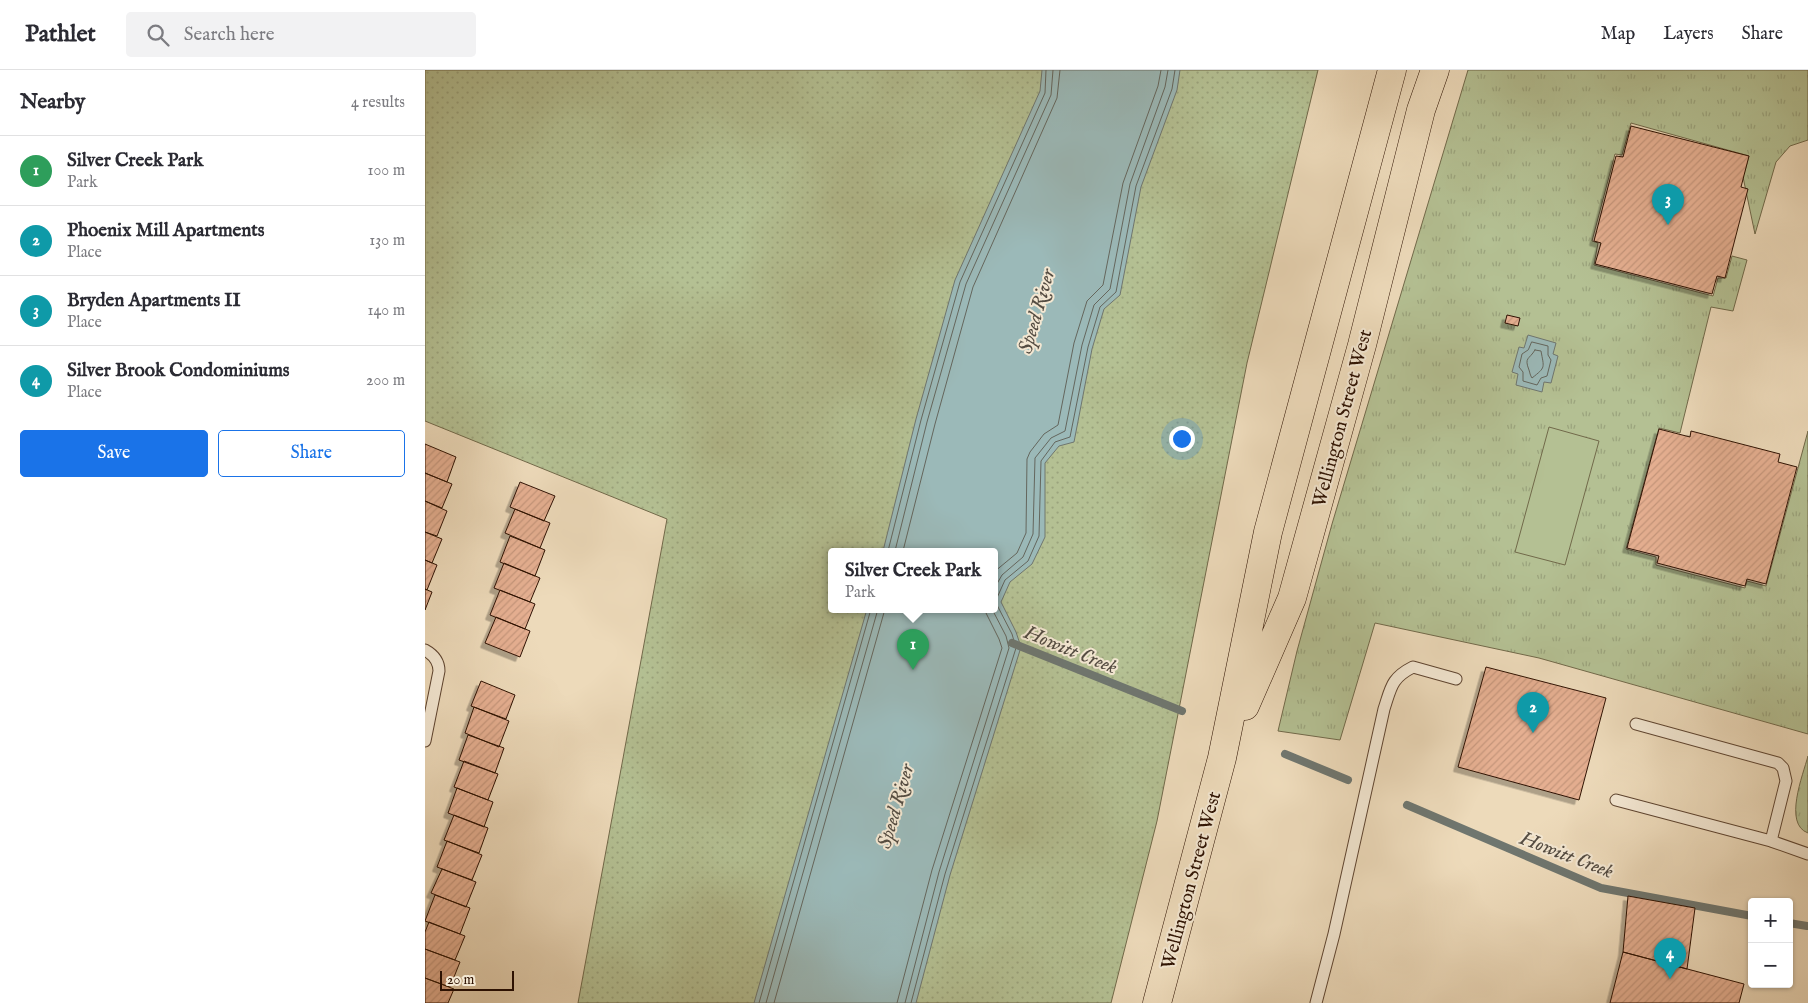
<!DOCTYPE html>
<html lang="en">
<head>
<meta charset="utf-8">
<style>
	body { margin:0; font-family:"IM FELL English",serif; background:#f2f2f3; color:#2b2b33 }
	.controls { position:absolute; right:15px; bottom:15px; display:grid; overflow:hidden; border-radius:5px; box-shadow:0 1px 4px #0004 }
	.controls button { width:45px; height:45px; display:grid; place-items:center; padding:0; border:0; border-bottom:1px solid #e1e1e2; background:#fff; color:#2b2b33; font:25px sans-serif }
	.scale { position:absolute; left:15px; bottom:12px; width:74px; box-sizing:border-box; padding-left:5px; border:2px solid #2e1202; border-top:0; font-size:14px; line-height:18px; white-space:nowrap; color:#2e1202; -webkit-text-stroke:4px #f3e7d2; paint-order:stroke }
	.you { position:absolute; left:756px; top:368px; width:18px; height:18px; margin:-12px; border:4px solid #fff; border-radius:50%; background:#1a73e8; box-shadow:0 0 0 8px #1a73e833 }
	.badge { display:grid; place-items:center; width:32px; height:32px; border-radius:50%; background:#1a73e8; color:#fff; font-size:16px; font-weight:700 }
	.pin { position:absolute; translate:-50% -41px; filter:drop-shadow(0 1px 2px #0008) }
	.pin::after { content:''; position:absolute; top:26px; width:18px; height:15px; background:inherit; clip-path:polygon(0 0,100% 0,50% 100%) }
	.popup { position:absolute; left:403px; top:478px; width:170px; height:65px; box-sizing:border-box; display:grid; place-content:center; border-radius:5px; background:#fff; filter:drop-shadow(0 1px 4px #0005); font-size:16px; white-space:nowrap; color:#7c7c81 }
	.popup b { font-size:19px; color:#2b2b33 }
	.popup::after { content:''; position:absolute; left:50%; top:100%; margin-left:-10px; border:10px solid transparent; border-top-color:#fff }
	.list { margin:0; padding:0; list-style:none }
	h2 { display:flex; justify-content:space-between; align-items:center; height:65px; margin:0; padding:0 20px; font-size:21px }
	h2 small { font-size:16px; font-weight:400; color:#7c7c81 }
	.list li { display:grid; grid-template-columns:32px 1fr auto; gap:15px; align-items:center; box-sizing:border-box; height:70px; padding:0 20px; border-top:1px solid #e1e1e2 }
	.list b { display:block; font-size:19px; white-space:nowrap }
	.list p { margin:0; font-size:16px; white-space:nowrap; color:#7c7c81 }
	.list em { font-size:16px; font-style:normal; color:#7c7c81 }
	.actions { display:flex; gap:10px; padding:15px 20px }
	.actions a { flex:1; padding:11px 0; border:1px solid #1a73e8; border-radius:5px; text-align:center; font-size:18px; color:#1a73e8 }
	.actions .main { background:#1a73e8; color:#fff }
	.icon { flex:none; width:28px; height:28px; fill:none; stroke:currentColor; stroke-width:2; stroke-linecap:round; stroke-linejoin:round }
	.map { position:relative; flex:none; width:1383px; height:933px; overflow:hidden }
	header { display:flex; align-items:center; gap:30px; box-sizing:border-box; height:70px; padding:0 25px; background:#fff; border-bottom:1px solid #e1e1e2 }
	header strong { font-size:24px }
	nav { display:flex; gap:28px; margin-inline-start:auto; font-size:18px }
	.search { width:350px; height:45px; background:#f2f2f3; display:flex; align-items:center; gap:12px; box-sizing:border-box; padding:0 18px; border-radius:5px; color:#7c7c81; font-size:19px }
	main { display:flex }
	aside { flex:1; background:#fff }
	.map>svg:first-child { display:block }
	.grass { fill:url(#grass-tufts); stroke:#71694a }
	.park { fill:url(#park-dots); stroke:#71694a; fill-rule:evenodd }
	.pitch { fill:#b4c093; stroke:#71694a }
	.water { fill:#9bb9b8; stroke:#6f766f }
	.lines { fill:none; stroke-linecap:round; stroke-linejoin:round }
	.shore { stroke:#64665d; stroke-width:1 }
	.stream { stroke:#6f766f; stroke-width:8 }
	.building { fill:url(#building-hatch); stroke:#2e1202; filter:url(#shadow) }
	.lane-casing { stroke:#5e4430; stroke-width:13 }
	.primary-casing { stroke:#2e1202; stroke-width:29 }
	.lane { stroke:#f3e7d2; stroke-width:11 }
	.primary { stroke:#eddaba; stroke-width:28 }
	.labels { text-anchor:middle; stroke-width:4; stroke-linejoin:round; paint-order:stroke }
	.street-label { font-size:19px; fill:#2e1202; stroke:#f3e7d2 }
	.water-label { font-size:20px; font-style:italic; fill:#544c42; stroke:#f3e7d2 }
</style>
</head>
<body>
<header>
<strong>Pathlet</strong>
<div class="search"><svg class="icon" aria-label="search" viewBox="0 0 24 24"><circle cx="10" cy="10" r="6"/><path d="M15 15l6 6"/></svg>Search here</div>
<nav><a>Map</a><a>Layers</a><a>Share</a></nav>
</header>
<main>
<aside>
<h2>Nearby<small>4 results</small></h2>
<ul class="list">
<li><span class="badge" style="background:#2e9e5b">1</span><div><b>Silver Creek Park</b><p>Park</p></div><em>100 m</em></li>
<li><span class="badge" style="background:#0f9aa8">2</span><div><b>Phoenix Mill Apartments</b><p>Place</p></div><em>130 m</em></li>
<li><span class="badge" style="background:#0f9aa8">3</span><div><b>Bryden Apartments II</b><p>Place</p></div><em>140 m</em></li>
<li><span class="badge" style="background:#0f9aa8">4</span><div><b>Silver Brook Condominiums</b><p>Place</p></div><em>200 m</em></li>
</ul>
<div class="actions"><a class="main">Save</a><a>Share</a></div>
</aside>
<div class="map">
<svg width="1383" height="933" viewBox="0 0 1383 933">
	<defs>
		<pattern id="grass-tufts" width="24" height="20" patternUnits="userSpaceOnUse" patternTransform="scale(1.25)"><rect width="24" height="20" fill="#b4c093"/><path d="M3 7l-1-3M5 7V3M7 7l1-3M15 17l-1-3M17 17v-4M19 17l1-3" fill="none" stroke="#9ba47d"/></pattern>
		<pattern id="park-dots" width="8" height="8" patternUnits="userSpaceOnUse" patternTransform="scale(1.25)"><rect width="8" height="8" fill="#b4c093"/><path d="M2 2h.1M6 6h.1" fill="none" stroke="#9ba47d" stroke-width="1.8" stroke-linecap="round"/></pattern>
		<pattern id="building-hatch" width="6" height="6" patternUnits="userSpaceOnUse" patternTransform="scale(1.25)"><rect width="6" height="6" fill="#e5af91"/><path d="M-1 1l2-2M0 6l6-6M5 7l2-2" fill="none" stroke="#c5967b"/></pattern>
		<filter id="shadow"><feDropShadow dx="-4.5" dy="4.5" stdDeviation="0" flood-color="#0004"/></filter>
	</defs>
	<rect width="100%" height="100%" fill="#eddaba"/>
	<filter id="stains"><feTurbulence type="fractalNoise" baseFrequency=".004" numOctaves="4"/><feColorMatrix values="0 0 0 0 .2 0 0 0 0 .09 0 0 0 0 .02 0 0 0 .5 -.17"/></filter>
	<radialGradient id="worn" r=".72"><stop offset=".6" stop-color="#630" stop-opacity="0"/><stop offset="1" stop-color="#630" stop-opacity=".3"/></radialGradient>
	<path class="grass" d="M1043,0H1383V70L1365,76L1351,92L1330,164L1318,107L1324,86L1206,53L1197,85L1190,84L1167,171L1173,173L1169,195L1288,226L1293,208H1301L1307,186L1322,190L1308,241L1286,237L1255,363L1234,358L1201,479L1231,487V495L1320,518L1322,511L1341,516L1383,361V664L1114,588L950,553L915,670L853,661L872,581L907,454Z
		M1383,686V763C1358,754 1378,705 1383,686Z"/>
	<path class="park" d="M0,0H893L822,293L732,751L686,933H153L242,449L0,351ZM407,481H569V539H407Z"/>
	<path class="pitch" d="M1124,357L1174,371L1140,495L1090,482Z"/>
	<path class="water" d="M617,0H755L752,20L716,117L695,225L679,239L667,279L649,372L634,376L620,393V467L607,494L585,512L576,532L591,562L596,577L525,805L491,933H329L442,539H569V481H458L491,349L530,210L615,21Z
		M1103,265L1131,273L1128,284L1133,286L1126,313L1119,312L1117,322L1091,315L1093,304L1087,302L1094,277L1099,278Z"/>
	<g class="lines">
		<path class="shore" d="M1107,272L1123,276V285L1126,290L1122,306L1116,308L1112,315L1098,311V302L1094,297L1097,284L1103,280Z
			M1110,280L1116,281C1119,298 1121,297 1107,308C1105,305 1105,303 1104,300C1099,287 1104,290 1110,280Z
			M463,481L496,350L535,212L620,23L621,0
			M470,481L502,352L541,214L626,25L628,0
			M478,481L510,354L548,217L632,28L635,0
			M569,502L592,483L601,463L602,389L605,382L619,364L633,355L649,273L662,231L678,215L698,113L733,16L736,0
			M569,519L577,505L598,487L608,464L610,388L626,368L640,361L657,275L669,235L685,219L705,114L740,17L743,0
			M334,933L446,539
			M341,933L453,539
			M349,933L460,539
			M472,933L507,800L577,578L574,569L559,539
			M480,933L514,802L584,578L581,566L567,539
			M486,933L520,804L591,578L587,564L572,535L571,530L580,510L603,491L614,466L616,391L630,372L645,367L663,277L675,237L691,222L711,116L747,19L750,0"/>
		<path class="stream" d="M587,573L757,641
			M860,684L923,710
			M982,735L1176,818L1327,846
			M1364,853L1382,856"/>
	</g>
	<path class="building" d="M1206,56L1324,86L1316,117L1323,119L1309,173L1300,208L1292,206L1287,224L1170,194L1176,173L1169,171L1191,86L1198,87Z
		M1082,245L1095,248L1093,256L1080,253Z
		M1234,359L1265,367L1266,361L1355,384L1353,392L1372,397L1341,514L1322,509L1320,516L1274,504L1232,493L1234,486L1202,478Z
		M0,374L31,387L22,412L0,403Z
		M0,403L27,414L17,438L0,431Z
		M95,412L130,426L119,451L85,437Z
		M0,431L22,441L12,466L0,462Z
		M90,439L125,453L115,478L80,463Z
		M0,462L17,469L7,493L0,490Z
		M85,466L120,480L110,506L75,492Z
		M0,490L12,495L2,520L0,519Z
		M79,493L115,508L105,532L69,518Z
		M0,519L7,522L0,540Z
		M75,520L110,534L100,559L65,545Z
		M71,547L105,561L95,587L60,573Z
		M1061,597L1181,628L1154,730L1033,697Z
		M56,611L90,625L81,649L46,636Z
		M49,637L84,651L74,677L40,663Z
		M43,665L79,678L70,703L34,690Z
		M39,691L73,704L63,730L29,717Z
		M32,718L68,732L59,757L23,743Z
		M29,745L63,758L54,783L19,770Z
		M22,771L57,785L47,810L12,797Z
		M17,799L51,812L41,837L6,823Z
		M10,825L45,838L35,864L0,851Z
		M1203,826L1270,838L1262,899L1198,882Z
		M4,852L40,866L30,890L0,879V862Z
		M0,879L35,892L25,917L0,908Z
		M1198,882L1319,914L1314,933H1185Z
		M0,908L29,919L23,933H0Z"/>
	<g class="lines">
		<g class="lane-casing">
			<path id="lane" d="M0,580C9,585 14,591 14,601L0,671
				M1211,654L1353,693L1358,698L1361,711L1346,771
				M1191,730L1346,771L1383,784
				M891,933L909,864L959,639C966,618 966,608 988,597L1031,609"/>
		</g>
		<g class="primary-casing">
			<path id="primary" d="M820,636L867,528L937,275L996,40L1010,0
				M732,933L797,688L843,462L967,0"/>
		</g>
		<use href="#lane" class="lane"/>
		<use href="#primary" class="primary"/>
	</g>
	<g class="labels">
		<g class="street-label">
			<text transform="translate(916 348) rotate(-75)" y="7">Wellington Street West</text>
			<text transform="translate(765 810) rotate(-75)" y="7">Wellington Street West</text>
		</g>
		<g class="water-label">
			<text transform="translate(611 241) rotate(-74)" y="7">Speed River</text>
			<text transform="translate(646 579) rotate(22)" y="7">Howitt Creek</text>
			<text transform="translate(470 736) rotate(-74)" y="7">Speed River</text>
			<text transform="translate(1142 784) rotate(21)" y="7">Howitt Creek</text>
		</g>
	</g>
	<rect width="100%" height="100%" filter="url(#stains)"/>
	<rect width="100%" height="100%" fill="url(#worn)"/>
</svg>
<div class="controls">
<button>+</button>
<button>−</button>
</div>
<div class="scale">20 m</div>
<div class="you"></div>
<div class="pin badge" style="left:488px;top:600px;background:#2e9e5b">1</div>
<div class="popup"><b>Silver Creek Park</b>Park</div>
<div class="pin badge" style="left:1108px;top:663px;background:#0f9aa8">2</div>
<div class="pin badge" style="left:1243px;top:155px;background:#0f9aa8">3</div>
<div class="pin badge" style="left:1245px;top:909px;background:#0f9aa8">4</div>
</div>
</main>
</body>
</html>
